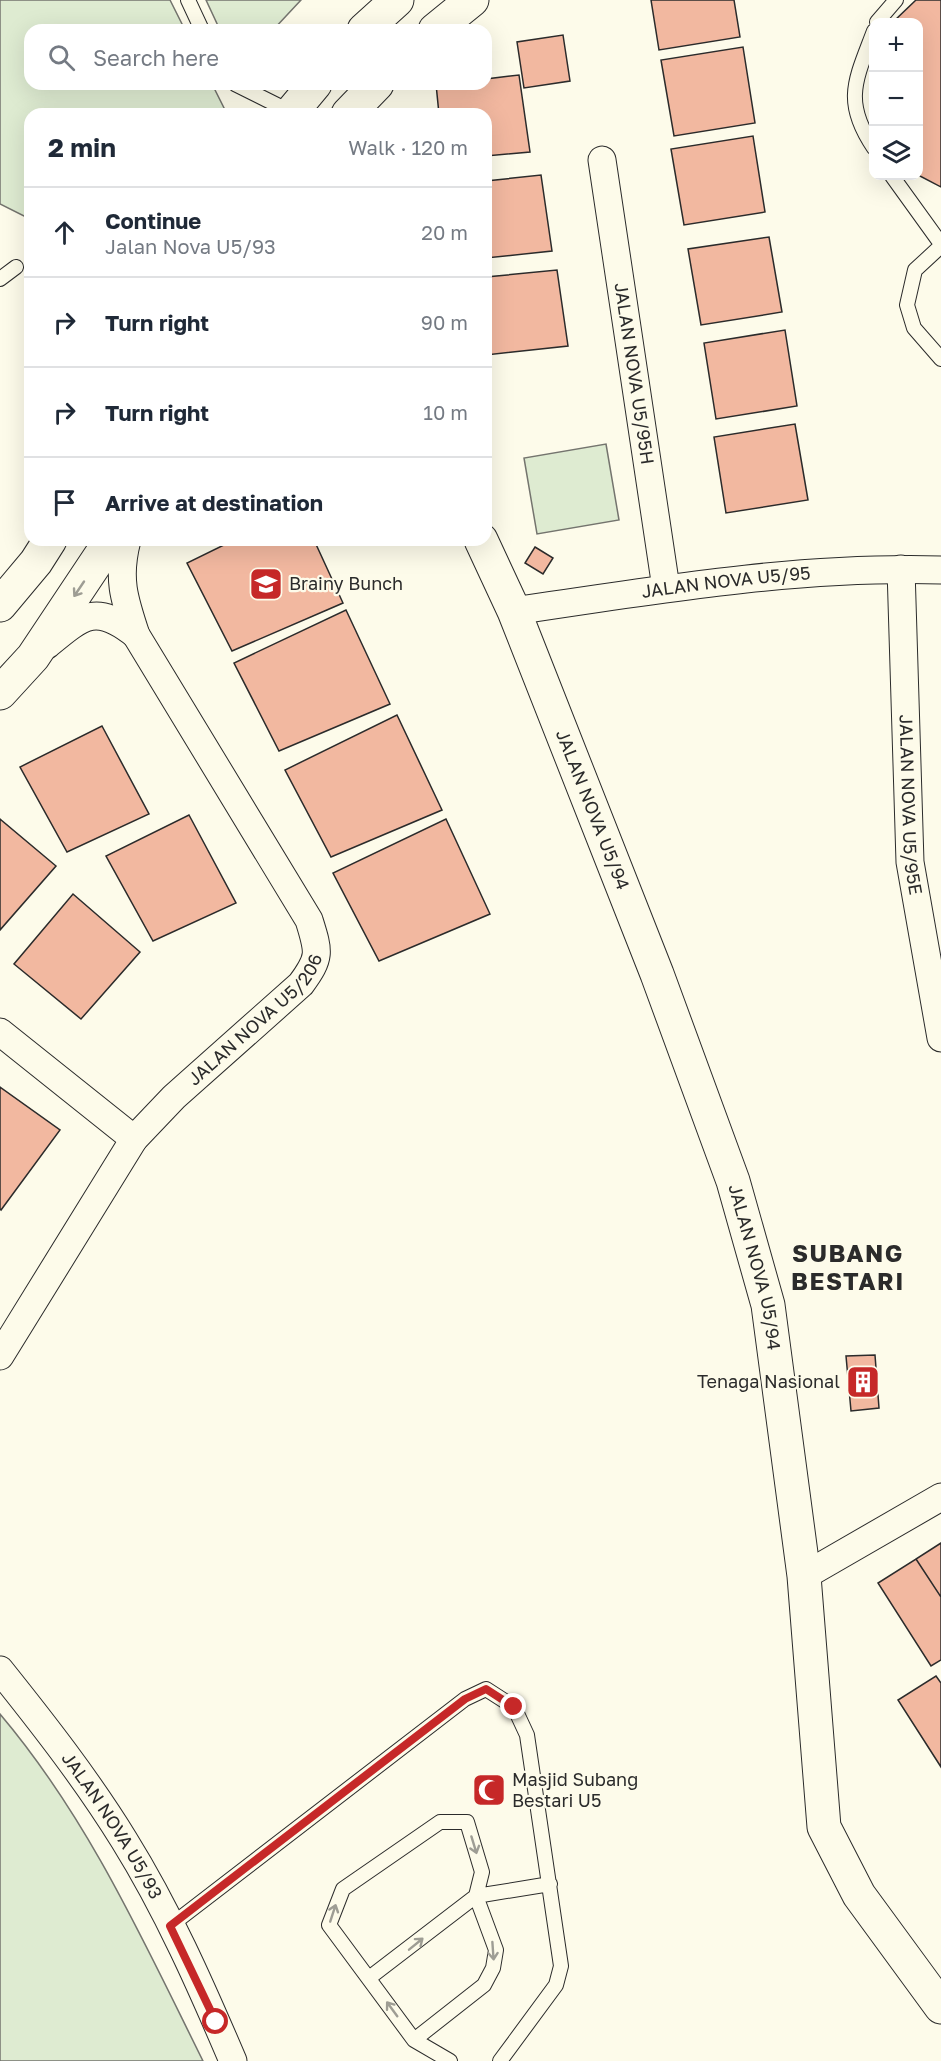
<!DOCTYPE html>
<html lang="en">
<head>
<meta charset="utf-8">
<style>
	body { margin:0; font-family:"Golos Text",sans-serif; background:#f2f2f3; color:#1f2937 }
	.controls { position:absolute; right:18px; top:18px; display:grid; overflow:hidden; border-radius:12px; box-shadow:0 6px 24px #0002 }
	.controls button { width:54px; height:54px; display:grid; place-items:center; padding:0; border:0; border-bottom:2px solid #e0e1e3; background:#fff; color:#1f2937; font:30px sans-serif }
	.stop { position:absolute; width:18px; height:18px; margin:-14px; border:4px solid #c62828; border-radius:50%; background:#fff }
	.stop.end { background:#c62828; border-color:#fff; box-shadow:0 2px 6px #0008 }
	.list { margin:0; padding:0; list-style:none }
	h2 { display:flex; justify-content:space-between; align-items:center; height:78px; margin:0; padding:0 24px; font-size:26px }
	h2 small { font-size:20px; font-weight:400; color:#747a83 }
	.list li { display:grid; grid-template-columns:39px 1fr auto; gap:18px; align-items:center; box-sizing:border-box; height:90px; padding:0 24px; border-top:2px solid #e0e1e3 }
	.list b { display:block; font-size:22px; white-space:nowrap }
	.list p { margin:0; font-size:20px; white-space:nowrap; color:#747a83 }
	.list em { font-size:20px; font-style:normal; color:#747a83 }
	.icon { flex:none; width:33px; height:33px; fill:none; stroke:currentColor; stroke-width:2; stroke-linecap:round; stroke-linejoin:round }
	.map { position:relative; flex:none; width:941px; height:2061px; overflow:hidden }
	.search { position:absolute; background:#fff; box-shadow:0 6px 24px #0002; left:24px; top:24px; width:468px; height:66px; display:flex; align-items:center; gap:15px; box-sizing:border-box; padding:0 21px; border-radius:18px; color:#747a83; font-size:22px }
	.panel { position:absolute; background:#fff; box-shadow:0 6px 24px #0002; left:24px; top:108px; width:468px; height:438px; border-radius:18px }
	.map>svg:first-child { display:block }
	.green { fill:#deebd1; stroke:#74746e; stroke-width:1.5 }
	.building { fill:#f2b8a0; stroke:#2b2b2b; stroke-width:1.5 }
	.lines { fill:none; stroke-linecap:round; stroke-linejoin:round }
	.service-casing { stroke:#2b2b2b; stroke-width:16 }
	.minor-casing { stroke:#2b2b2b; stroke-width:29 }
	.tertiary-casing { stroke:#2b2b2b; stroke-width:35 }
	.secondary-casing { stroke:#2b2b2b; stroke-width:35 }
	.service { stroke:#fdfbea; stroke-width:14 }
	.minor { stroke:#fdfbea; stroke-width:27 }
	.tertiary { stroke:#fdfbea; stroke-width:33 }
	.secondary { stroke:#fdfbea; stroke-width:33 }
	.oneway { stroke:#9e9d94 }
	.route { stroke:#c62828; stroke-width:8 }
	.labels { text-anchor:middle; stroke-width:4.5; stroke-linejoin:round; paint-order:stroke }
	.street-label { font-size:18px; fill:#2b2b2b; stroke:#fdfbea }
	.poi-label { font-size:18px; fill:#2b2b2b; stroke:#fdfbea; text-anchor:start }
	.district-label { font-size:24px; font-weight:bold; letter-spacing:1.5px; fill:#2b2b2b; stroke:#fdfbea }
</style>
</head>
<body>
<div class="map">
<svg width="941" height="2061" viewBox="0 0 941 2061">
	<rect width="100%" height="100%" fill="#fdfbea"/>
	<path class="green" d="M0,0H170L185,30H30V84H212L225,110L222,114H30V219L0,204Z
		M206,0H301L273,30H220Z
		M606,444L619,520L537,534L524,458Z
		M0,1714C88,1818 143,1940 203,2061H0Z"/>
	<path class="building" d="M651,0H734L740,37L659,50Z
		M916,0H941V187L918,175V22H893Z
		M563,35L570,81L524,88L517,42Z
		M743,47L755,123L674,136L661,60Z
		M519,75L530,152L486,156V114H439L436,84H486V79Z
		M753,136L765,212L684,225L671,149Z
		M541,175L552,251L486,258V181Z
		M769,237L782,312L701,325L688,249Z
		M557,270L568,346L486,355V277Z
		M785,330L797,406L716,419L704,343Z
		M795,424L808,500L726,513L714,437Z
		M234,540H314L343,603L232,651L187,563Z
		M535,547L553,558L543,574L525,563Z
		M346,610L390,704L279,751L234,663Z
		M397,715L442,810L331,857L285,770Z
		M102,726L149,814L67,852L20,767Z
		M189,815L236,903L153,941L106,856Z
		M0,819L56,866L0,930Z
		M446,819L490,914L379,961L333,873Z
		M73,894L140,952L81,1019L14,964Z
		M0,1087L60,1130L1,1210L0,1209Z
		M875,1355L879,1408L851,1411L846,1356Z
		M941,1543V1597L916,1559Z
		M916,1559L941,1597V1660L931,1666L878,1583Z
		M936,1676L941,1683V1767L898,1700Z"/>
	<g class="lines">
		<g class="service-casing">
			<path id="service" d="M188,0L202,30
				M877,22L896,0
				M874,31C856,79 842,101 874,148
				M235,84L291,112
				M892,176L941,244
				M941,246L915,270L907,305L914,328L941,359
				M0,279L16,267
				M170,1926L465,1699L486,1689L514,1707L527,1735L561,1966L556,1985L500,2061
				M369,1978L476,1896L550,1884
				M414,2040L484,1985L493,1968L496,1950L476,1896L482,1872L467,1822H440L343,1889L329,1925L414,2040L450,2061"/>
		</g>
		<g class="minor-casing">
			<g id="minor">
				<path id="s1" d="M602,160L666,588"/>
				<path id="s2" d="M901,569L910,862L941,1038"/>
				<path id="s3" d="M514,611C655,590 798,566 941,570"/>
				<path d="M47,645C83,615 96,603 136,635"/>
				<path d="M0,1032L134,1139"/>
				<path id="s4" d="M0,1356L134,1139L174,1097L301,984C321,957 319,952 309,920L136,635C124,599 117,578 127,540"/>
				<path d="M804,1576L941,1497"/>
				<path id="s5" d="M0,1670C44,1725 87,1780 124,1840C167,1909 201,1986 233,2061"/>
			</g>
		</g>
		<g class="tertiary-casing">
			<g id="tertiary">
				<path id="s6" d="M481,540L514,611L657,974L733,1181L768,1305L804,1576L824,1827L859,1895L941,2007"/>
			</g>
		</g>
		<g class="secondary-casing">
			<path id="secondary" d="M364,30L397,0
				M435,30L472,0
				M290,114L315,84
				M348,114L377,84
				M0,605L36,562L50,540
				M0,693L33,657L111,540"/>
		</g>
		<use href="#service" class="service"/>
		<use href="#minor" class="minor"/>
		<use href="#tertiary" class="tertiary"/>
		<use href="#secondary" class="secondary"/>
	</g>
	<defs><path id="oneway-shaft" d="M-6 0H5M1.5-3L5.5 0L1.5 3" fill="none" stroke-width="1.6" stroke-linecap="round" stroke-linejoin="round" transform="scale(1.5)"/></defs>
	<g class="oneway">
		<use href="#oneway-shaft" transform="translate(79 589) rotate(124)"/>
		<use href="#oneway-shaft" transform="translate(474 1845) rotate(73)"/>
		<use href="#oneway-shaft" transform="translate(333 1913) rotate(-72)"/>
		<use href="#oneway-shaft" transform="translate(416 1944) rotate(-39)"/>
		<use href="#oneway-shaft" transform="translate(493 1951) rotate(86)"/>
		<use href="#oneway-shaft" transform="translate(392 2009) rotate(-126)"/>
	</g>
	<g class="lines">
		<path class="route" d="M216,2022L170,1926L465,1699L486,1689L514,1707"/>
	</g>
	<defs>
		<g id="school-square" transform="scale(1.725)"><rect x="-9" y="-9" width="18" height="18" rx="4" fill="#c62828" stroke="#fdfbea"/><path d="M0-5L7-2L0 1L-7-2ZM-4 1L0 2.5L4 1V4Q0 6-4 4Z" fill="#fff"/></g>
		<g id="building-square" transform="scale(1.725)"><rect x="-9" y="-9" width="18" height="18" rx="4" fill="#c62828" stroke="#fdfbea"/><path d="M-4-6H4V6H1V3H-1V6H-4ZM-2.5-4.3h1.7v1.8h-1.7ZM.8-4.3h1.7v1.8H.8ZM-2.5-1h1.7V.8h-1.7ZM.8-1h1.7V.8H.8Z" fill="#fff"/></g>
		<g id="mosque-square" transform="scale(1.725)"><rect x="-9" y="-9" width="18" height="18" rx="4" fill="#c62828" stroke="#fdfbea"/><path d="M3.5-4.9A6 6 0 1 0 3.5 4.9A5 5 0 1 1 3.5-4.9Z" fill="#fff"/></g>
	</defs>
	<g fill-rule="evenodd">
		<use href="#school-square" x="266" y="584"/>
		<use href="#building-square" x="863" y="1382"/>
		<use href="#mosque-square" x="489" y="1790"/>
	</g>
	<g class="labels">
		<g class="street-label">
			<text dy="6" stroke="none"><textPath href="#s1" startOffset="216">JALAN NOVA U5/95H</textPath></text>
			<text dy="6" stroke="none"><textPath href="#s3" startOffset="214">JALAN NOVA U5/95</textPath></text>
			<text dy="6" stroke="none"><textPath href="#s2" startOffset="236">JALAN NOVA U5/95E</textPath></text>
			<text dy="6" stroke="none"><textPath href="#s6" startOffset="292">JALAN NOVA U5/94</textPath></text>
			<text dy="6" stroke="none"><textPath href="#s4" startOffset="426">JALAN NOVA U5/206</textPath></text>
			<text dy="6" stroke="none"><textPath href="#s6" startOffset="778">JALAN NOVA U5/94</textPath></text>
			<text dy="6" stroke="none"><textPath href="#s5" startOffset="192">JALAN NOVA U5/93</textPath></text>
		</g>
		<g class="poi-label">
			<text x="289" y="590">Brainy Bunch</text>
			<text x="840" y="1388" text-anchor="end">Tenaga Nasional</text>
			<text x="512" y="1786">Masjid Subang<tspan x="512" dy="21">Bestari U5</tspan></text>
		</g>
		<g class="district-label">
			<text x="848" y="1262">SUBANG<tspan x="848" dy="28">BESTARI</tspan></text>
		</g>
	</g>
</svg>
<div class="controls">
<button>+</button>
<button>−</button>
<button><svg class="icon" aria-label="layers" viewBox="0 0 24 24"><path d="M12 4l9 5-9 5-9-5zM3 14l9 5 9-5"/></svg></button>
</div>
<div class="stop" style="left:216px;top:2022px"></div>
<div class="stop end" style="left:514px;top:1707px"></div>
<div class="search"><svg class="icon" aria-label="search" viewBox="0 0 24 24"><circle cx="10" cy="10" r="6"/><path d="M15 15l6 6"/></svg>Search here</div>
<section class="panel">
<h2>2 min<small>Walk · 120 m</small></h2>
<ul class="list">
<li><svg class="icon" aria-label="ahead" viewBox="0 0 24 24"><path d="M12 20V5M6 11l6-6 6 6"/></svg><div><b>Continue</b><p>Jalan Nova U5/93</p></div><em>20 m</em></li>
<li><svg class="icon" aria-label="right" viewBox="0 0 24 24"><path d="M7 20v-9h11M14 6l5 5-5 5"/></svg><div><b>Turn right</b></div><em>90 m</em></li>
<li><svg class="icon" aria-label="right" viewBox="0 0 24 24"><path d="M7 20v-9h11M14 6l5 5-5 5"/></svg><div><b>Turn right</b></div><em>10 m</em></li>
<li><svg class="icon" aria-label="arrive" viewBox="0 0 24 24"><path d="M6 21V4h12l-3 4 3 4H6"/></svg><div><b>Arrive at destination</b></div></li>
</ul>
</section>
</div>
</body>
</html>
